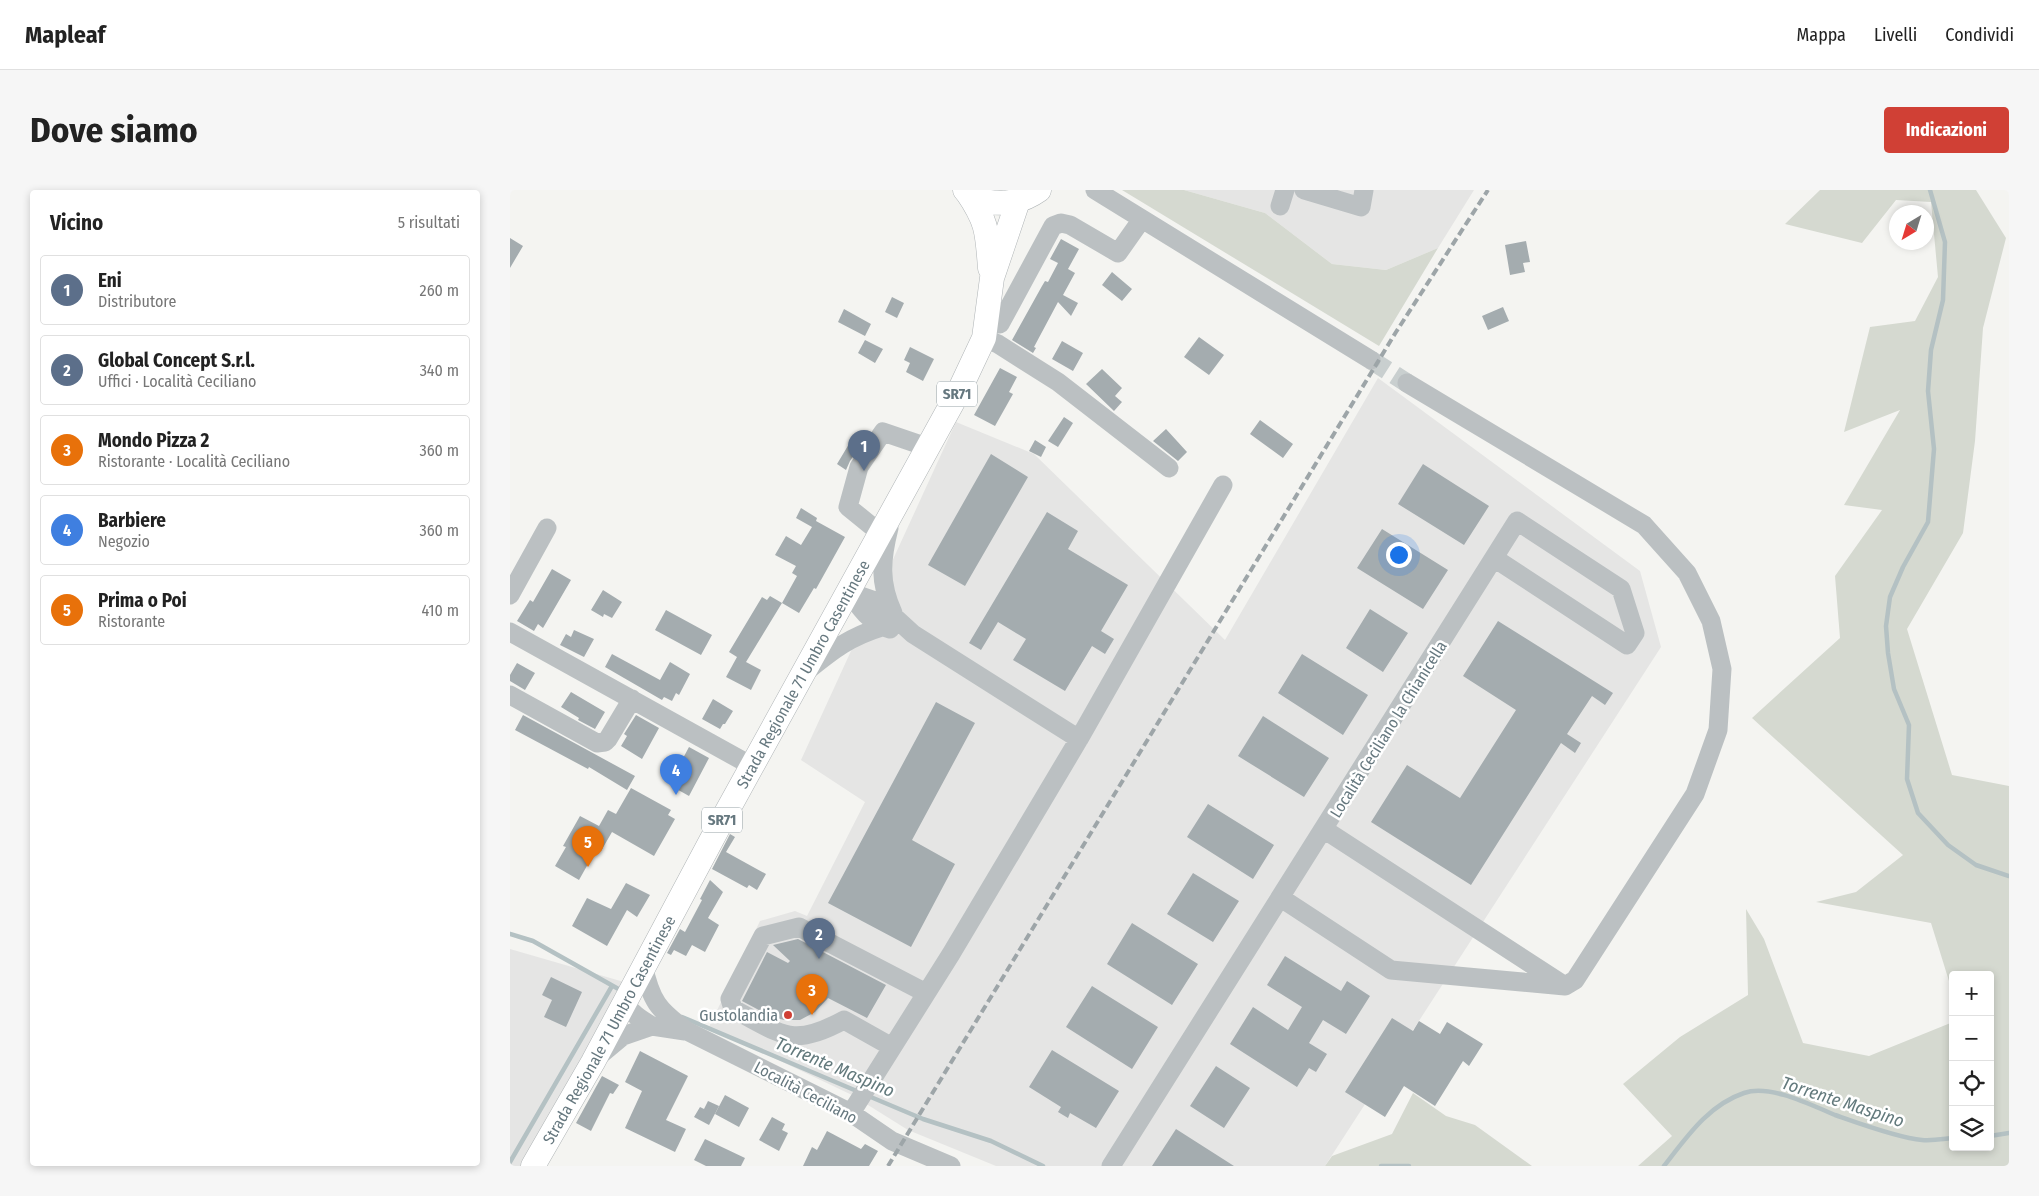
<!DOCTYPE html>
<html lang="it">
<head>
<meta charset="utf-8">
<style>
	body { margin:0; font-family:"Fira Sans Condensed",sans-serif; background:#f6f6f6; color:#222 }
	.controls { position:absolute; right:15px; bottom:15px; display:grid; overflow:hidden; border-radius:5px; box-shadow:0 2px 8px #0003 }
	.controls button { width:45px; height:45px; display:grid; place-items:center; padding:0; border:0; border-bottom:1px solid #e0e0e0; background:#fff; color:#222; font:25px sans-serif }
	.compass { position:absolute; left:1379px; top:15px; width:45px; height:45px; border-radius:50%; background:#fff; box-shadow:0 2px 8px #0003; rotate:218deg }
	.you { position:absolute; left:888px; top:364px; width:18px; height:18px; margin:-12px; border:4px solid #fff; border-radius:50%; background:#1a73e8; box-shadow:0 0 0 8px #1a73e833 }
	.badge { display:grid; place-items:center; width:32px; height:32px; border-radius:50%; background:#d04035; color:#fff; font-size:16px; font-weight:700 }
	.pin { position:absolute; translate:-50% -41px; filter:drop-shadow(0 1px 2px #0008) }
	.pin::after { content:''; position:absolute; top:26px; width:18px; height:15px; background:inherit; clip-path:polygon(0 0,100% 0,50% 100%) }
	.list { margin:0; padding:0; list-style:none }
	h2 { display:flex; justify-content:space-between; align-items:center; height:65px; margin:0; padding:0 20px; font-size:21px }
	h2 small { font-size:16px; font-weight:400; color:#767676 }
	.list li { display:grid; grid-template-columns:32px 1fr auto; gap:15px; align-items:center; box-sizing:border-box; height:70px; margin:0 10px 10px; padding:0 10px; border:1px solid #e0e0e0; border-radius:5px }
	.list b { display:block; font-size:19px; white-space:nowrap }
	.list p { margin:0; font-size:16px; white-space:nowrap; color:#767676 }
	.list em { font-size:16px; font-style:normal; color:#767676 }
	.icon { flex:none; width:28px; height:28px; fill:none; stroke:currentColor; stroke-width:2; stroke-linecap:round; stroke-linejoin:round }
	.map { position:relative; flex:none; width:1499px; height:976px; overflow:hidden; border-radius:5px }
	header { display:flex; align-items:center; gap:30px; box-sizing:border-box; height:70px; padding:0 25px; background:#fff; border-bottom:1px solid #e0e0e0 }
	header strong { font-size:24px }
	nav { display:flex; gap:28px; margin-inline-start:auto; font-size:18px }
	.intro { display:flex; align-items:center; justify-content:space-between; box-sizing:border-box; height:120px; padding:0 30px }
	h1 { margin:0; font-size:35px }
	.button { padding:12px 22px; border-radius:5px; background:#d04035; color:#fff; font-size:18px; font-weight:700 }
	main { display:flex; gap:30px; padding:0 30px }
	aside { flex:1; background:#fff; border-radius:5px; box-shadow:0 2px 8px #0003 }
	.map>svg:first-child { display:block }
	.built { fill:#e5e5e4 }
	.green { fill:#d5d9d0 }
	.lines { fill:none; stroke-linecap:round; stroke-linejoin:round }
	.stream { stroke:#b4c1c3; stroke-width:4.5 }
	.building { fill:#a4acaf }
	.minor-tunnel { stroke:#c9cfcf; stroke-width:19; stroke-dasharray:19 9; stroke-linecap:butt }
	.major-casing { stroke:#afb4b6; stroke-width:25 }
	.minor { stroke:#bbc0c2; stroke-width:19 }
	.major { stroke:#fff; stroke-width:24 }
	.rail { stroke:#9da5a8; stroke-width:4; stroke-dasharray:8 4; stroke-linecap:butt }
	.poi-dot { fill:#d04035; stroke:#fff; stroke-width:2 }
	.labels { text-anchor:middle; stroke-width:5; stroke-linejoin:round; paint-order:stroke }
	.shield { fill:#fff; stroke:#94a0a5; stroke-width:1 }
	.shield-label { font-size:15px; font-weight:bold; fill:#66787f }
	.street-label { font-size:16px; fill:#66787f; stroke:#fff }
	.poi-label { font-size:16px; fill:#66787f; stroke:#fff; text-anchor:end }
	.water-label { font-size:18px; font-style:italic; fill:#62797c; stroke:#fff }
</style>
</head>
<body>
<header>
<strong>Mapleaf</strong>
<nav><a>Mappa</a><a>Livelli</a><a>Condividi</a></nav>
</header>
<div class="intro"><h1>Dove siamo</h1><a class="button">Indicazioni</a></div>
<main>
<aside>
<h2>Vicino<small>5 risultati</small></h2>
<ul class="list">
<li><span class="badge" style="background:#5c6f8a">1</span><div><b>Eni</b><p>Distributore</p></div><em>260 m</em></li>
<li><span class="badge" style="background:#5c6f8a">2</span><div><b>Global Concept S.r.l.</b><p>Uffici · Località Ceciliano</p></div><em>340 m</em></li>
<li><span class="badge" style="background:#e8710a">3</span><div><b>Mondo Pizza 2</b><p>Ristorante · Località Ceciliano</p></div><em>360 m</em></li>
<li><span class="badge" style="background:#3f7fe0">4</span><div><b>Barbiere</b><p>Negozio</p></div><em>360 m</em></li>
<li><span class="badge" style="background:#e8710a">5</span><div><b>Prima o Poi</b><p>Ristorante</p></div><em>410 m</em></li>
</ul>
</aside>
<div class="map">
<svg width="1499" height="976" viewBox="0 0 1499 976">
	<rect width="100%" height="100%" fill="#f4f4f1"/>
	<path class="built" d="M674,0H964L928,58L876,80L822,74L755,23Z
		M868,188L1130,381L1151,457L815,976H486L398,940L342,905L199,837L250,731L285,721L297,726L355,612L291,570L446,232L524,264L715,450Z
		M0,759L114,792L14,976H0Z"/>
	<path class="green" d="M612,0H674L755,23L822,74L876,80L928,58L869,156Z
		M1310,0H1466L1496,48L1473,138L1465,251L1453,343L1397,439L1442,585L1499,596V976H1128L1162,946L1113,894L1170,847L1238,805L1236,719L1254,749L1293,853L1359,866L1443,832V957H1480V785H1443V804L1421,733L1306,712L1346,702L1393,665L1242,528L1330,448L1325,386L1372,320L1334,315L1390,220L1334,242L1360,137L1405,131L1428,87L1421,12L1386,10L1352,53L1275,34Z
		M903,903L936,926L965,935L1022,976H815L822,966L882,944Z"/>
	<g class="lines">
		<path class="stream" d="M1420,0L1435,52L1433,110L1421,160L1418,201L1424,259L1418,332L1393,377L1380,407L1376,436L1378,463L1384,499L1399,535L1397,589L1408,623L1438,655L1466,675L1499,686
			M0,744L23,751L112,801
			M172,827L349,902
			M356,905L413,929L481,951L533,976
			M1480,946L1499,943
			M0,972L102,796
			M871,976H899
			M1154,976C1176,948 1198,915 1234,903C1260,894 1301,915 1325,925C1348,933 1388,948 1412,950C1422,951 1433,949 1443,948"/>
	</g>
	<path class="building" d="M0,48L13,56L0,78Z
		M551,49L569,59L558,79L565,83L553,105L568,113L561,126L548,112L524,157L526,158L523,163L502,150L532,96L535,91L538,92L548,73L540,69Z
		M1016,51L1020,72L1013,73L1015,82L1000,85L995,55Z
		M602,82L622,99L612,111L592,95Z
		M382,107L394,113L387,128L375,122Z
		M993,117L999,131L978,140L972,126Z
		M334,119L361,134L355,146L328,132Z
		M689,147L714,165L699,185L674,167Z
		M355,150L373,159L365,173L348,163Z
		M552,151L573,163L563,181L542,169Z
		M400,157L424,169L413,191L396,182L400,173L394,170Z
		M490,178L507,187L499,202L503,204L485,236L464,225Z
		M592,179L612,198L605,206L612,212L604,221L576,194Z
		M554,227L563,233L548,257L538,251Z
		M750,230L783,254L773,268L740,244Z
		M656,239L677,262L668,271L643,251Z
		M525,250L536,257L531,267L519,261Z
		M339,254L348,259L340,271L336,280L327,274Z
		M481,264L518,287L455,396L418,375Z
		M913,274L979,316L954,355L888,314Z
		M291,318L307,328L306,331L335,347L306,399L304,398L289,423L272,413L236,472L251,480L241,500L216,487L227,467L219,462L252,407L257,410L260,406L272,413L287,386L282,383L286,376L265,365L276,346L291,355L302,337L286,328Z
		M537,322L568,341L558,359L618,395L591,441L604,449L595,464L582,456L555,501L503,470L516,449L488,432L471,460L459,453Z
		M872,339L938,380L913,419L847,378Z
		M42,379L61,390L33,438L28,434L24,441L7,431L20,410L23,412Z
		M93,400L112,412L102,428L94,424L93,427L81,420Z
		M860,419L898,443L873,482L836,458Z
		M156,420L202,445L191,465L145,440Z
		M988,431L1103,503L1095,515L1082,506L1057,544L1071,553L1065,563L1051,553L961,695L861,632L897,575L950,608L1006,520L953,486Z
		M64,440L84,449L74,467L50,455L56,444L61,447Z
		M102,464L150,490L160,472L180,484L169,505L166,503L162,511L154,507L152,510L95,477Z
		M792,464L858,505L833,545L768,503Z
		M7,473L25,483L15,500L0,491V485Z
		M61,502L95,522L85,539L68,530L69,528L51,517Z
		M203,509L223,521L215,534H213L210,539L192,529Z
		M426,512L465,533L402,650L445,674L401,757L318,713Z
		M13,525L125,586L117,600L79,577L78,579L5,540Z
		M126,525L149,538L132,569L111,556L117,546L114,544Z
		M753,526L819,568L794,607L728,566Z
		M179,557L199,568L179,606L163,597L175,574L171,572Z
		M121,598L161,620L158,625L165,629L144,666L102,642L91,661L87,658L69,690L45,676L56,657L53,656L70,626L89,636L98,620L106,624Z
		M698,614L764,655L743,689L677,647Z
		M220,644L225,647L216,662L256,684L247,700L239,695L237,698L202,679Z
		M683,683L729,711L703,752L657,724Z
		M200,690L213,702L198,728L209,735L195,762L182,755L176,766L164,760L161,765L157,763L170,739L175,742L192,710L190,709Z
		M116,693L140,705L127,727L117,720L97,756L62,736L77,708L101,719Z
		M622,733L688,774L662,815L597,774Z
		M288,749L376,795L357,828L318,808L305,822L290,830H274L260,826L232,811L257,762L278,773L280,771L263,755Z
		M775,766L831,801L837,791L860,806L836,844L813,830L799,853L817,864L806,882L799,878L787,897L720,854L743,817L778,840L792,817L757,795Z
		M41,787L72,802L56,837L34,827L42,810L32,805Z
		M582,796L648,837L622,879L556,837Z
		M882,828L903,841L909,831L930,844L937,832L973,854L959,876L953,871L925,916L894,896L875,927L835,902Z
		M542,860L609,901L586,938L560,923L558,928L548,922L551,917L519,897Z
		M130,861L178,886L156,930L176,939L165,962L115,938L132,901L115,892Z
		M706,876L740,898L714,938L680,916Z
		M92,886L109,895L103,904L100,903L81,941L66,933Z
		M215,905L239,918L229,937L205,924Z
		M198,911L209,916L199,935L184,927L190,917L194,919Z
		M262,927L275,934L272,940L278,943L269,961L249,950Z
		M666,939L724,976H642Z
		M317,941L351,959L355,954L368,961L359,976H293L302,957L307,960Z
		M195,949L235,968L231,976H196L184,970Z"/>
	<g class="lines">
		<path class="minor-tunnel" d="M861,170L897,193"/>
		<g class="major-casing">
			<g id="major">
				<path d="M455,0C476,19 508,15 529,0"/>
				<path d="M457,2C478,33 477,42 480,78"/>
				<path id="s1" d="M23,976L83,872L210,634L450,199L474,148L482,88L508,11"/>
			</g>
		</g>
		<path class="minor" d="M585,0L861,170
			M794,0L851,17L854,0
			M770,16L775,0
			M490,134L543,36L551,33L560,35L608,63L632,29
			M474,148L488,154L548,192L659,278
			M897,193L1134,335L1177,383L1201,431L1212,479L1208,540L1185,604L1065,790L1055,796
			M379,338C371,370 369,392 383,423
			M370,343L338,317L349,277L373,242L417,257
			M339,402L368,412L403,444L569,549L441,764L341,923
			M339,402C349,417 361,434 380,439
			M0,405L37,338
			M0,442L242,576
			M297,481C323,460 339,447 372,437
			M0,505L87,553L95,552L98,549L122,509
			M569,549L713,295
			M815,640L1052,794
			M771,708L881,780L1055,796
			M133,775C141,811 148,820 177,841L341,923L382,951L441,976
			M114,812C121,823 130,829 142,836
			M382,857L334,830C281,859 272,844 223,819L220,809L253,746L289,737L416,803
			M89,866L113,846L142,836L175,841
			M601,976C737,761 873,546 1007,331L1111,399L1125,443L1117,455L984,368"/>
		<use href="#major" class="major"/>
		<path class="rail" d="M378,976L886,142L978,0"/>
	</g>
	<circle class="poi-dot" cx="278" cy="825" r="5"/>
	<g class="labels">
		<g class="shield">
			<rect x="427" y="191.5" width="40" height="25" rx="4"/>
			<rect x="192" y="617.5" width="40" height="25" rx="4"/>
		</g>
		<g class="shield-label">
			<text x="447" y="209">SR71</text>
			<text x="212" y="635">SR71</text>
		</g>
		<g class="street-label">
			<text dy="6" stroke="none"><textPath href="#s1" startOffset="561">Strada Regionale 71 Umbro Casentinese</textPath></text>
			<text transform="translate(878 539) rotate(-58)" y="6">Località Ceciliano la Chianicella</text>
			<text dy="6" stroke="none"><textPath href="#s1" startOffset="156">Strada Regionale 71 Umbro Casentinese</textPath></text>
			<text transform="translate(296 902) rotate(28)" y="6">Località Ceciliano</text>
		</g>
		<g class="poi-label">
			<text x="268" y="831">Gustolandia</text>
		</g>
		<g class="water-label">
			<text transform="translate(325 877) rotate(23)" y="6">Torrente Maspino</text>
			<text transform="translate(1333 912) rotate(18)" y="6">Torrente Maspino</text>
		</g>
	</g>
</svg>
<div class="controls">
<button>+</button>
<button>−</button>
<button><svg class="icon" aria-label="locate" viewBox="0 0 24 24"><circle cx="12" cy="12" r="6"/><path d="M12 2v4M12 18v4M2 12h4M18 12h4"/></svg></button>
<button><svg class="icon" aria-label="layers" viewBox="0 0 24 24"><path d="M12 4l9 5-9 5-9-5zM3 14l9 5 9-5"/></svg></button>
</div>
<svg class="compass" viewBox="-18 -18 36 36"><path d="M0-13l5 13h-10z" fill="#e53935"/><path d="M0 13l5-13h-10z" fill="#767676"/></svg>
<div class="you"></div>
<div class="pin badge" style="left:354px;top:281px;background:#5c6f8a">1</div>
<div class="pin badge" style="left:309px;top:769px;background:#5c6f8a">2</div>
<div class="pin badge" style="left:302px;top:825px;background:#e8710a">3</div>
<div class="pin badge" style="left:166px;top:605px;background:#3f7fe0">4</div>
<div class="pin badge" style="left:78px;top:677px;background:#e8710a">5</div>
</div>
</main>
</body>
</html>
